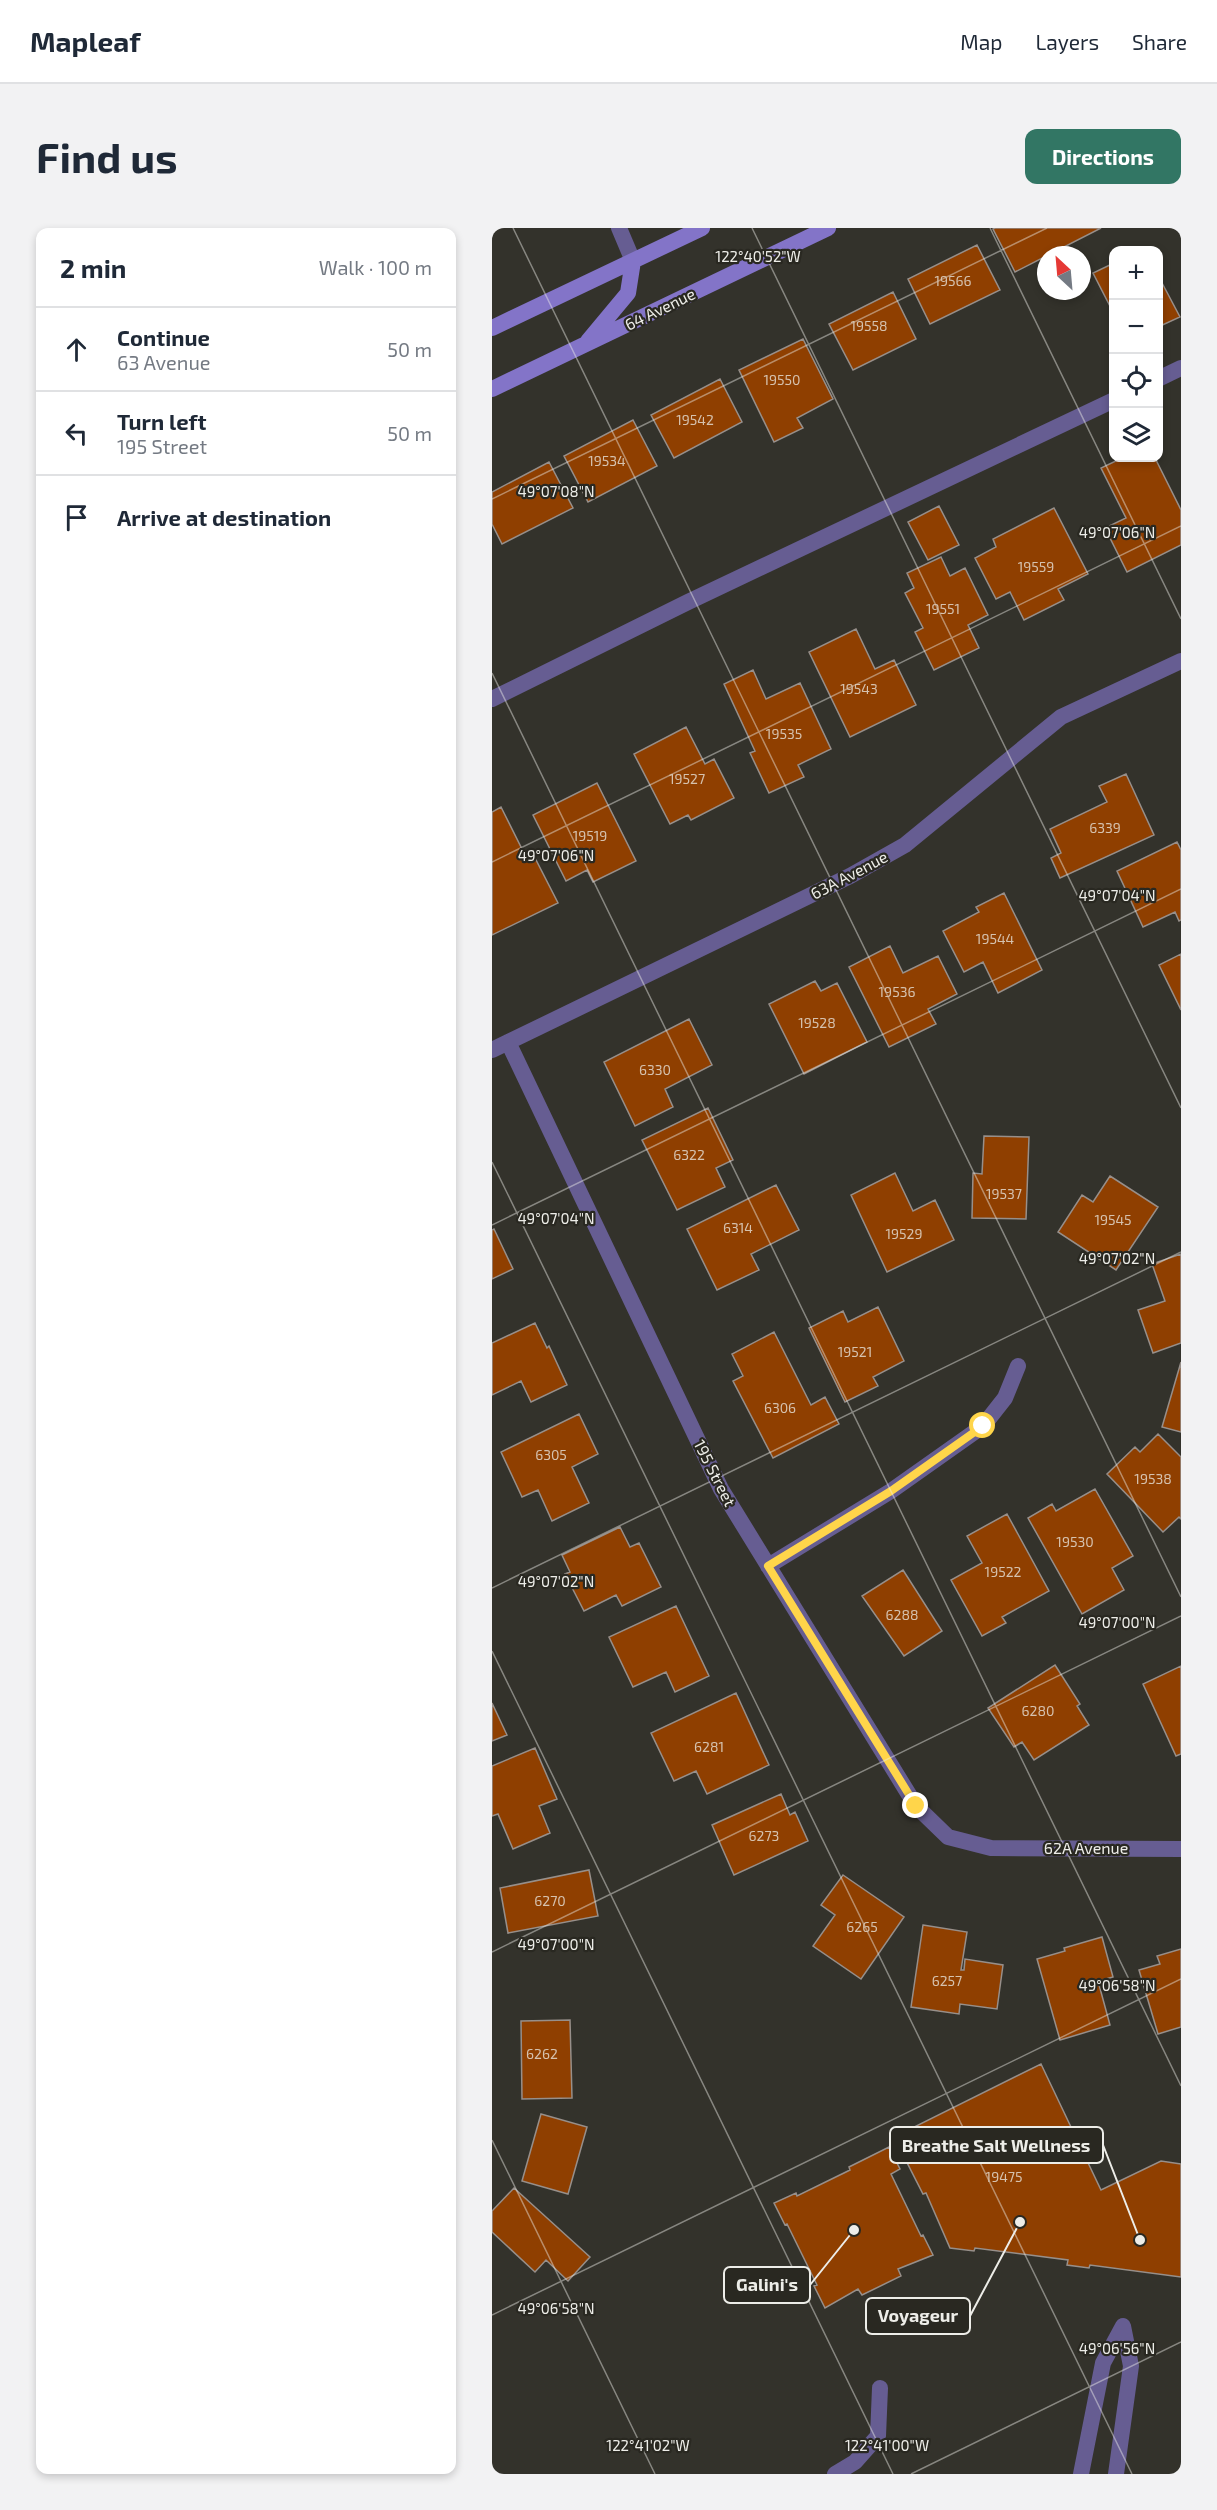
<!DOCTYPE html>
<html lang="en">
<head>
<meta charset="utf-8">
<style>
	body { margin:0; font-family:"Exo 2",sans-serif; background:#f2f2f3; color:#1f2937 }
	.controls { position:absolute; right:18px; top:18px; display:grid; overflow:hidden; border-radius:12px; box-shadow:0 3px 9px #0003 }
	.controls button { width:54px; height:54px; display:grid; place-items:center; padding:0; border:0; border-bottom:2px solid #e0e1e3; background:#fff; color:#1f2937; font:30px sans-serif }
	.compass { position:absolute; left:545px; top:18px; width:54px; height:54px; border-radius:50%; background:#fff; box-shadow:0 3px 9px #0003; rotate:334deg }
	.stop { position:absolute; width:18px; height:18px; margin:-14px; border:4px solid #ffd54a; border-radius:50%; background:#fff }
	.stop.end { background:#ffd54a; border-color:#fff; box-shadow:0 2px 6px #0008 }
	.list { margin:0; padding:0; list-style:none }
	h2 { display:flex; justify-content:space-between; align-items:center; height:78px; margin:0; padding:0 24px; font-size:26px }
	h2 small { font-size:20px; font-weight:400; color:#747a83 }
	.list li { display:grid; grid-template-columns:39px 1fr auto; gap:18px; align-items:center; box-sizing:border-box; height:84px; padding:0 24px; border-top:2px solid #e0e1e3 }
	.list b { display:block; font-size:22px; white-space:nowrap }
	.list p { margin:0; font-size:20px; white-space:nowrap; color:#747a83 }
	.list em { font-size:20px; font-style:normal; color:#747a83 }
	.icon { flex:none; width:33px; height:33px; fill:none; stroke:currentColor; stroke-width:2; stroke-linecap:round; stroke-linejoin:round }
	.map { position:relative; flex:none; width:689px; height:2246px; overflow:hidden; border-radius:12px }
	header { display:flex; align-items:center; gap:36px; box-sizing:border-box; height:84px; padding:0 30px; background:#fff; border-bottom:2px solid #e0e1e3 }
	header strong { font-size:28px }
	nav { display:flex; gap:33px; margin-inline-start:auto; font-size:21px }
	.intro { display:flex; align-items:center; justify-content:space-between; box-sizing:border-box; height:144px; padding:0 36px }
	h1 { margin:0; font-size:42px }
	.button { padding:15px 27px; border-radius:12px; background:#327664; color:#fff; font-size:21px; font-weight:700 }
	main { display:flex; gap:36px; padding:0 36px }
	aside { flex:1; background:#fff; border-radius:12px; box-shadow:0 3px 9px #0003 }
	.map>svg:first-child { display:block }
	.building { fill:#8f3f00; stroke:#978f8a; stroke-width:1.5 }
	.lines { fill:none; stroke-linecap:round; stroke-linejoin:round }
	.service { stroke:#665d92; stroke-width:16 }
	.minor { stroke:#665d92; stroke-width:16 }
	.secondary { stroke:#8374c8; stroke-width:16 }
	.route { stroke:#ffd54a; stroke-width:8 }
	.ticks { fill:none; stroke:#edede8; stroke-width:1.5; stroke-opacity:0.45 }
	.labels { text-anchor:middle; stroke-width:4.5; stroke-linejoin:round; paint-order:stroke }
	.number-label { font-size:14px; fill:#d6c2ae }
	.street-label { font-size:16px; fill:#edede8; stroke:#292821 }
	.ticks-label { font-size:15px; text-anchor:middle; fill:#edede8; stroke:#292821; stroke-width:4.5; stroke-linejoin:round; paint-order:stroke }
	.leader { fill:none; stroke:#edede8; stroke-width:2 }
	.callout-dot { fill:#edede8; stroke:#292821; stroke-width:2 }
	.callout { fill:#292821; stroke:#edede8; stroke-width:2 }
	.callout-label { font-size:18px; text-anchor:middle; font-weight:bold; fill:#edede8 }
</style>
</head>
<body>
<header>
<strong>Mapleaf</strong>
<nav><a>Map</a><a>Layers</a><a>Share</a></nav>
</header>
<div class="intro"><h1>Find us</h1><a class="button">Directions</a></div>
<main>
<aside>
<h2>2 min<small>Walk · 100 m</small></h2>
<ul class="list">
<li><svg class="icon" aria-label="ahead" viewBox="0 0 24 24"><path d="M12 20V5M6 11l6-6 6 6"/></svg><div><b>Continue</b><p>63 Avenue</p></div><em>50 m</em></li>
<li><svg class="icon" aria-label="left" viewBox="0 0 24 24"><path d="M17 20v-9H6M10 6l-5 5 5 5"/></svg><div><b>Turn left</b><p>195 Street</p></div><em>50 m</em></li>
<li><svg class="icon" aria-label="arrive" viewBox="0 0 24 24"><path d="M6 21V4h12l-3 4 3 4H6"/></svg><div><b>Arrive at destination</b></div></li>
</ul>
</aside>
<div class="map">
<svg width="689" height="2246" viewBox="0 0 689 2246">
	<rect width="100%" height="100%" fill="#33322b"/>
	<path class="building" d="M503,0H609L523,44L501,1Z
		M485,17L508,62L438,96L416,51Z
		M622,35V86L601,45Z
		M669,53L688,89L666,99V54Z
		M401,64L424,111L361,142L337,96Z
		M311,111L341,171L305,190L311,200L282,214L247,142Z
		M228,151L250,194L182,230L159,187Z
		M141,192L165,238L96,274L72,228Z
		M630,230H663L689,282V317L635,344L613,300L634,290L609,240Z
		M57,234L81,280L10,316L0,296V264Z
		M447,278L467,317L436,332L416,294Z
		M562,280L596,346L566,361L572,372L532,392L518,364L504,371L483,330L504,319L501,311Z
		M449,329L458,348L473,340L496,387L476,397L487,420L442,442L423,404L431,400L413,365L422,360L415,345Z
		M364,401L383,441L402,432L424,477L358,509L317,424Z
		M261,442L274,471L308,455L339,521L306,537L312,549L277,565L258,525L263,523L232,456Z
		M194,499L213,536L222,531L242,570L199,592L196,587L178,596L142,526Z
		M634,546L662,607L568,650L559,630L569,625L558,601L615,574L607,558Z
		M105,555L144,633L101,654L95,642L74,653L41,587Z
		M9,579L36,633L43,630L66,675L0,707V584Z
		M685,614L689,622V692L687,693L683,684L651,699L625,643Z
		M512,665L550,742L506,765L491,734L472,744L451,703L487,684L484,679Z
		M398,718L411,745L446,728L465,766L436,781L444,796L397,819L357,739Z
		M689,726V782L667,737Z
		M323,753L329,763L345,755L375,814L312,846L277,776Z
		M197,791L220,837L173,861L181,879L143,898L112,834Z
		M216,880L241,932L224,940L233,959L185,982L150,912Z
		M492,908L537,909L534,991L480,990L481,945L490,946Z
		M403,945L421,983L443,972L462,1012L395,1044L359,967Z
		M618,948L666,979L624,1042L566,1004L590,967L601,974Z
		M284,957L307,1002L259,1026L267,1042L225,1062L195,1001Z
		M2,1001L21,1041L0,1051V1002Z
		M689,1026V1115L661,1125L646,1082L673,1073L660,1036Z
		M386,1079L412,1133L381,1149L386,1158L353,1174L317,1100L351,1083L356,1094Z
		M43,1095L55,1120L57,1118L75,1157L39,1174L29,1153L0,1167V1115Z
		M282,1104L319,1177L333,1169L347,1196L281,1230L241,1153L251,1148L240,1126Z
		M689,1134V1204L670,1199Z
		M87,1186L106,1226L80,1239L97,1275L60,1293L46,1262L30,1269L9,1224Z
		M666,1206L689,1229V1291L687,1289L671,1304L615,1246L643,1219L648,1224Z
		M603,1261L641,1328L620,1340L632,1362L590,1386L536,1290L560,1276L564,1283Z
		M515,1286L557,1363L510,1389L514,1395L490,1408L459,1352L490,1335L475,1308Z
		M128,1299L138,1319L147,1315L169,1359L130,1378L124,1367L92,1383L73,1346L78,1344L70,1327Z
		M411,1342L450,1403L412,1428L370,1368Z
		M184,1378L217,1448L183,1464L174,1444L141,1459L117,1409Z
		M563,1437L588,1476L585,1478L597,1497L542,1532L530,1514L522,1519L496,1480Z
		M689,1438V1526L684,1528L651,1456Z
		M244,1465L277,1537L215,1566L204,1543L182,1553L159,1505Z
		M0,1475L15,1507L0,1513Z
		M43,1520L65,1571L47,1578L58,1605L21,1621L6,1586L0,1588V1538Z
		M289,1566L298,1587L303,1584L316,1613L242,1647L220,1597Z
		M97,1642L106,1688L16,1705L8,1660Z
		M351,1647L412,1689L369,1751L321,1718L343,1687L329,1677Z
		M431,1697L475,1704L469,1742H472L473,1731L511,1737L505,1781L468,1776L467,1786L419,1779Z
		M610,1709L621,1749L606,1753L618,1797L568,1812L545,1731L573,1723L572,1720Z
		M689,1721V1799L666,1806L647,1742L668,1736L665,1728Z
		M78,1792L80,1870L30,1871L29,1793Z
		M549,1836L609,1962L669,1933L689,1936V2049L598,2037L597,2040L575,2037L576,2032L483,2020L482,2023L458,2020L434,1965L431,1966L402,1909Z
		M49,1886L95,1899L76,1966L30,1953Z
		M397,1919L408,1941L399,1946L429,2008L431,2007L441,2027L406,2041L409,2048L370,2067L366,2061L333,2080L322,2058L325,2057L295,1996L293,1997L282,1975L304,1965L305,1968L358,1942L357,1939Z
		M22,1960L98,2029L76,2053L54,2032L43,2044L0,2004V1983Z"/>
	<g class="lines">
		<path class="service" d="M666,151L689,140
			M0,471L196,374L622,172
			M343,2246L363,2234L386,2208L388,2160
			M589,2246L611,2135L631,2098L639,2138L624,2246"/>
		<path class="minor" d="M127,0L141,33
			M16,814L229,1261L424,1578L456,1609L499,1620L689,1621
			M0,822L358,648L413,617L569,489L689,433
			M276,1338L399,1263L491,1198L513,1170L526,1138"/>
		<path class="secondary" d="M0,100L210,0
			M96,113L136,65L141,33
			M0,161L336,0"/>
	</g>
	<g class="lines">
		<path class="route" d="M424,1578L276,1338L399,1263L491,1198"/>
	</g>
	<path class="ticks" d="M21,0L689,1369M260,0L689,880M498,0L689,391M0,271L555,0M0,445L689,1858M0,634L689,298M0,934L640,2246M0,997L689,661M0,1360L689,1024M0,1423L401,2246M0,1724L689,1388M0,1912L163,2246M0,2087L689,1751M419,2246L689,2114"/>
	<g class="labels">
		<g class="number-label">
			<text x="461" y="58">19566</text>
			<text x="377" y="103">19558</text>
			<text x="290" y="157">19550</text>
			<text x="203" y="197">19542</text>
			<text x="115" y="238">19534</text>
			<text x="544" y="344">19559</text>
			<text x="451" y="386">19551</text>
			<text x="367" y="466">19543</text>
			<text x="292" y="511">19535</text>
			<text x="195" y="556">19527</text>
			<text x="613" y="605">6339</text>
			<text x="98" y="613">19519</text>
			<text x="503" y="716">19544</text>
			<text x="405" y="769">19536</text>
			<text x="325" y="800">19528</text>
			<text x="163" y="847">6330</text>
			<text x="197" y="932">6322</text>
			<text x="512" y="971">19537</text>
			<text x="621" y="997">19545</text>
			<text x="246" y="1005">6314</text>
			<text x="412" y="1011">19529</text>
			<text x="363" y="1129">19521</text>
			<text x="288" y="1185">6306</text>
			<text x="59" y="1232">6305</text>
			<text x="661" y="1256">19538</text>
			<text x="583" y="1319">19530</text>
			<text x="511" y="1349">19522</text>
			<text x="410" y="1392">6288</text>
			<text x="546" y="1488">6280</text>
			<text x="217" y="1524">6281</text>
			<text x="272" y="1613">6273</text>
			<text x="58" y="1678">6270</text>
			<text x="370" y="1704">6265</text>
			<text x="455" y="1758">6257</text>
			<text x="50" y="1831">6262</text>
			<text x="512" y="1954">19475</text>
		</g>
		<g class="street-label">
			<text transform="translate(168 81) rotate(-26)" y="6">64 Avenue</text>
			<text transform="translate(357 647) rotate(-28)" y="6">63A Avenue</text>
			<text transform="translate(223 1245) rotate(63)" y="6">195 Street</text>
			<text x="594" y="1626">62A Avenue</text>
		</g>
	</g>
	<g class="ticks-label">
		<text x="266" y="34">122°40'52"W</text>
		<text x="64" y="269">49°07'08"N</text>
		<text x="625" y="310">49°07'06"N</text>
		<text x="64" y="633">49°07'06"N</text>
		<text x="625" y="673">49°07'04"N</text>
		<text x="64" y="996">49°07'04"N</text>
		<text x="625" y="1036">49°07'02"N</text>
		<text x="64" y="1359">49°07'02"N</text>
		<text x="625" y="1400">49°07'00"N</text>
		<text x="64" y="1722">49°07'00"N</text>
		<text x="625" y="1763">49°06'58"N</text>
		<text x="64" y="2086">49°06'58"N</text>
		<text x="625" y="2126">49°06'56"N</text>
		<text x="156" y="2223">122°41'02"W</text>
		<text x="395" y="2223">122°41'00"W</text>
	</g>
	<path class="leader" d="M648 2012L611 1917M362 2002L318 2057M528 1994L478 2088"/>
	<g class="callout-dot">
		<circle cx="648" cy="2012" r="6"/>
		<circle cx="362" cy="2002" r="6"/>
		<circle cx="528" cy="1994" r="6"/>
	</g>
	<g class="callout">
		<rect x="398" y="1899" width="213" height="36" rx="6"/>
		<rect x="232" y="2039" width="86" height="36" rx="6"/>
		<rect x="374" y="2070" width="104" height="36" rx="6"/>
	</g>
	<g class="callout-label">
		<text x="504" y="1924">Breathe Salt Wellness</text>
		<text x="275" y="2063">Galini's</text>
		<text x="426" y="2094">Voyageur</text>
	</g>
</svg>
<div class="controls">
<button>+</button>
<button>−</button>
<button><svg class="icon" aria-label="locate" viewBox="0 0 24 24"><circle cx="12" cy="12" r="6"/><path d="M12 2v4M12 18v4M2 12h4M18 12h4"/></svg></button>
<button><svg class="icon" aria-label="layers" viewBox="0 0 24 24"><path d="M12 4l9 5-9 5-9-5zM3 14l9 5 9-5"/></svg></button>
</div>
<svg class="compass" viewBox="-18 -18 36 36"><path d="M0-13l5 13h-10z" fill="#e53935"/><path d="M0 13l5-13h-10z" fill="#747a83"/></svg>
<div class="stop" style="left:491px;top:1198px"></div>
<div class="stop end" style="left:424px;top:1578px"></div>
</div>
</main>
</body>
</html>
